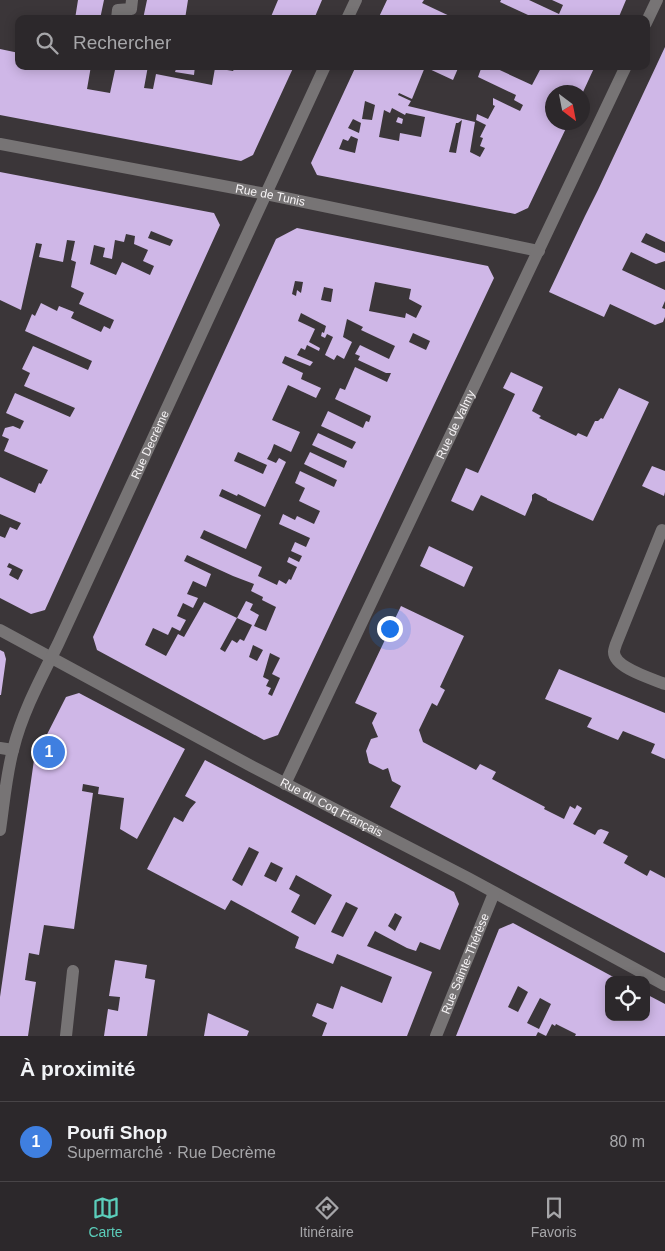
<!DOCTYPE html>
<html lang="fr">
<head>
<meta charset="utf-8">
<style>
	body { margin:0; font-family:Helvetica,sans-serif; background:#383437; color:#f1f3f6 }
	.controls { position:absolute; right:15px; bottom:15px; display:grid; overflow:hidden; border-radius:10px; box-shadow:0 2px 12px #0003 }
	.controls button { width:45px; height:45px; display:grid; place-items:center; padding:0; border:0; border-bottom:1px solid #484447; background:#2c282b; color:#f1f3f6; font:25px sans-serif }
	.compass { position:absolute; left:545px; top:85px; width:45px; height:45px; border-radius:50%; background:#2c282b; box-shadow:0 2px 12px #0003; rotate:148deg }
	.you { position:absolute; left:389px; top:628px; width:18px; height:18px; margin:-12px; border:4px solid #fff; border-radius:50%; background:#1a73e8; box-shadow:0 0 0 8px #1a73e833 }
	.badge { display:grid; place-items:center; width:32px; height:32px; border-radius:50%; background:#5bcebb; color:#fff; font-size:16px; font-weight:700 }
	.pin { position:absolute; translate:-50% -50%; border:2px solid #fff; box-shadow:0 1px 5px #0006 }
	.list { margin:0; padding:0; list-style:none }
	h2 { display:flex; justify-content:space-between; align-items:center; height:65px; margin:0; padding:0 20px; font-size:21px }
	h2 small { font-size:16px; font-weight:400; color:#a6a6a9 }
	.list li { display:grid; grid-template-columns:32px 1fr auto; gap:15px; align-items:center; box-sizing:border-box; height:80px; padding:0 20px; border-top:1px solid #484447 }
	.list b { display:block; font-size:19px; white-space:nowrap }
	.list p { margin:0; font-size:16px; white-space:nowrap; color:#a6a6a9 }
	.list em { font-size:16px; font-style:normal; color:#a6a6a9 }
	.icon { flex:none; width:28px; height:28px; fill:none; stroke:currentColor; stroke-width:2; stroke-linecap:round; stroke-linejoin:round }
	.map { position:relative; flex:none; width:665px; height:1036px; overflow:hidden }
	.search { position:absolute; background:#2c282b; box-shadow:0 2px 12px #0003; left:15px; right:15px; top:15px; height:55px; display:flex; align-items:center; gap:12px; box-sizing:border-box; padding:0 18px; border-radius:10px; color:#a6a6a9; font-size:19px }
	.sheet { height:145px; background:#2c282b }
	nav { display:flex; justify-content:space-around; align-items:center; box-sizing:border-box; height:70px; border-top:1px solid #484447; background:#2c282b; font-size:14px; color:#a6a6a9 }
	nav a { display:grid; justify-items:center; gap:2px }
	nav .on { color:#5bcebb }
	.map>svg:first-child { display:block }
	.building { fill:#cfb7e7; fill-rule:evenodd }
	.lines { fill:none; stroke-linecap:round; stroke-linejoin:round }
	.lane { stroke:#777475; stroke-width:12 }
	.street { stroke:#777475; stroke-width:12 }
	.labels { text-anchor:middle; stroke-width:5; stroke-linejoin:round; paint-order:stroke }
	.street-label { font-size:12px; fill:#f7f4f6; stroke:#3b3639 }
</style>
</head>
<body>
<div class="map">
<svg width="665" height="1036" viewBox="0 0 665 1036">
	<rect width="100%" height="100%" fill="#3b3639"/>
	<path class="building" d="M78,0H104L100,19H75Z
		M147,0H188L185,19H143Z
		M278,0H322L314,19H270Z
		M387,0H424L422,3L456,19H378Z
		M501,0H529L559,14L563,5L552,0H626L618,19H526L528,15L500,2Z
		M665,47V242L646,233L641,242L665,253V261L656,264L631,252L622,270L665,290V301L662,308L665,309V317L663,322L655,325L610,304L604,317L549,292L585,216L598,190Z
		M0,49L19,53V66H91L87,89L110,93L115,70H116L117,66H148L144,88L153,89L156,74L212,85L215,68L233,71L236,66H294L253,155L241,161L0,115Z
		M177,66H195L194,75L175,72Z
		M356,66H459L453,80L425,67L412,99L399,93L398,95L411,101L408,106L475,122L470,152L480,157L485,148L480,146L483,138L480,137L486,125L476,120L477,114L488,119L495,106L493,105V98L520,111L523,105L514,100L516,95L478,77L482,66H491L532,85L542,66H595L583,92H552V122H569L528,208L515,214L317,175L311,163ZM365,101L375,105L372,120L362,119ZM392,108L405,115L406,113L425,117L421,137L400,133L399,141L379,137L384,110L390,113ZM353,119L361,123L359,133L348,128ZM462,120L456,153L449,152L456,123H458ZM351,136L358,139L355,153L339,149L343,139L348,141Z
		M398,117L403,119L402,124L396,122Z
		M0,172L214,213L220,225L45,610L31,614L0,598V536L5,538L10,527L17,530L21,523L0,514V477L35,493L39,483L41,484L48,470L4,451L9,439L2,436L5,428L13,426L20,429L24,421L6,413L15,393L70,417L75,408L24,386L30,373L22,369L33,346L88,370L92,361L25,331L32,314L35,316L41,303L57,311L59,306L74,312L71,318L101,332L104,326L110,329L114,320L79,304L84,293L71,287L76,262L71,260L75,241L67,240L63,262L39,257L42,244L36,243L21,310L0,300ZM151,231L173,240L170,246L148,238ZM126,234L135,236L134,244L148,250L143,261L154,266L150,275L122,262L116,275L90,264L94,245L105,248L103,257L112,259L115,240L124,242ZM9,563L23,570L18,580L9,575L12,569L7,567Z
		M297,228L488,266L494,278L278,735L264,740L97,650L93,637L276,239ZM295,281L303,282L301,293L297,290L296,296L292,294ZM375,282L411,289L409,299L422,306L416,318L406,313L405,318L369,311ZM324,287L333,289L331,302L321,300ZM301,313L326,326L324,333L322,332L321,336L325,338L327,334L333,337L325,355L334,360L337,355L344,359L352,342L343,337L347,319L363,327L361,330L395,346L389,359L360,345L355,354L360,356L358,360L386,373H391L387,382L355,367L345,390L340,388L335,399L371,416L369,422L366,421L363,428L328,411L321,426L356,442L352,449L318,433L312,445L347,461L344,468L310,452L304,464L337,480L334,487L300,471L295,483L305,488L299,501L320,511L314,524L297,516L295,520L283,514L279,524L310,538L306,547L295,542L291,551L302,556L299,562L289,557L287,562L297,567L291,580L289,579L286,584L279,580L277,585L258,576L262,567L200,538L204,530L246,549L261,515L219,496L222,489L237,496L238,494L265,507L286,462L279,458L276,463L267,459L271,452L274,444L291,452L300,432L272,420L288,385L316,398L321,388L301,379L303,373L282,363L285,356L310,366L313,362L297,355L301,348L305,350L307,345L319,351L320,348L309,342L315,329L298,321ZM413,333L430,341L426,350L409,342ZM238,452L267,465L263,474L234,461ZM187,555L233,576L254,584L251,591L263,597L262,600L276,607L266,631L254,626L259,615L250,610L253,604L246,601L237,618L252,625L244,641L240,639L237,643L232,640L225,652L220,649L237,618L204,602L184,637L178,634L166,656L145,645L153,628L168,635L172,627L180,631L186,620L177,616L183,603L193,608L198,598L187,594L193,581L206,587L211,574L184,561ZM253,645L263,650L257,661L249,657ZM270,653L280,658L272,674L280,678L272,696L268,694L271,688L266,686L269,680L263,677Z
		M511,372L543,387L532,411L541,416L539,418L576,436L578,433L587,437L595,421H598L601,418L603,419L619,388L649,402L593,521L547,500V499L535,493L532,495V500L525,516L481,495L473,511L451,501L466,468L478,473L515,394L503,388Z
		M652,466L665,471V492L664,496L642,486Z
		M429,546L473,567L464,587L420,566Z
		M401,606L464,636L440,687L445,690L437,706L432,703L419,730L423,742L476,770L480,764L496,772L492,779L545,807L544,809L564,819L570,806L575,809L577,805L582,808L573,824L595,835L598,830L601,829L609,832L603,843L628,856L624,863L647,876L650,870L665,878V953L390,807L401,786L392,781L388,768L383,770L369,763L366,751L371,739L378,737L372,723L377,713L355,703Z
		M0,650L4,652L6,659L1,695H0Z
		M559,669L665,713V759L651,753L655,744L623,731L618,740L587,727L592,718L545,699Z
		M79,693L185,749L137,839L120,829L124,798L98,794L99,787L83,784L82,791L93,793L74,929L44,925L39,955L29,953L25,980L36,982L28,1036H0V997L34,760L66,697Z
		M205,760L454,892L459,904L440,950L420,942L416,951L407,948L375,931L367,946L432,972L407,1036H322L327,1023L312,1016L317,1003L333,1009L341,986L382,1003L392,977L337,954L333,964L295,948L299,937L231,900L225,910L147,869L174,817L183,822L190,809L196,802L185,796ZM249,847L259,852L242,886L232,880ZM271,862L283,868L276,882L264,876ZM296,875L332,895L315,925L291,912L300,895L289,889ZM346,902L358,908L343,937L331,932ZM395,913L402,917L395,931L388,926Z
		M513,923L619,980H609V1017H646V994L665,1004V1036H575L576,1034L556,1024L555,1026L552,1024L546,1036L538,1032L536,1036H456L499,929ZM518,986L528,992L518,1012L508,1007ZM540,998L551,1004L539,1029L527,1023Z
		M115,960L147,965L145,978L155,980L147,1036H104L108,1009L118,1011L120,997L109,996Z
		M208,1013L249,1031L247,1036H204Z"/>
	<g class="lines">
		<path class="lane" d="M662,530L616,644C615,647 614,650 614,652C614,668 653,679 665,684
			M0,748L13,750
			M66,1036L73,971"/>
		<g class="street">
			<path d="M117,19L118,10L131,9L132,0"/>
			<path d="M347,19L356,0"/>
			<path d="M646,23L657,0"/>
			<path id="s1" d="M0,144L266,194L539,251"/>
			<path id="s2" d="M0,630L253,767L468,878L665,985"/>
			<path id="s3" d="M285,784L626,66"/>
			<path id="s4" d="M0,830C4,803 6,776 13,750C22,713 41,678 58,644L325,66"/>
			<path id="s5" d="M436,1036L494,893"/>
		</g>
	</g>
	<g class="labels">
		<g class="street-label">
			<text dy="4" stroke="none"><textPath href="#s1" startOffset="275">Rue de Tunis</textPath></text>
			<text dy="4" stroke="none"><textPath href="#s3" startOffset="398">Rue de Valmy</textPath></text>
			<text dy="4" stroke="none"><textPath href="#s4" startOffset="416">Rue Decrème</textPath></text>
			<text dy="4" stroke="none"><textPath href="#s2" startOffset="376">Rue du Coq Français</textPath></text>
			<text dy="4" stroke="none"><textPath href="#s5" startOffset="78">Rue Sainte-Thérèse</textPath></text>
		</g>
	</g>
</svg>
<div class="controls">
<button><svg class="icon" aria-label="locate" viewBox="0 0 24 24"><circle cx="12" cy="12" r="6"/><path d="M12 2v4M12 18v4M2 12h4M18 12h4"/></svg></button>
</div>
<svg class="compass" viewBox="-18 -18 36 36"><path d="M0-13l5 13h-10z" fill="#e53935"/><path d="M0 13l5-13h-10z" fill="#a6a6a9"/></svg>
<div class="you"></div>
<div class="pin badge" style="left:49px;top:752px;background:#3f7fe0">1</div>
<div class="search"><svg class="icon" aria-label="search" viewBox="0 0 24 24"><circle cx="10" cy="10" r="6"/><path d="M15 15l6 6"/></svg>Rechercher</div>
</div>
<section class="sheet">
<h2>À proximité<small></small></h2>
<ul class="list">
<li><span class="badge" style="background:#3f7fe0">1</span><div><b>Poufi Shop</b><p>Supermarché · Rue Decrème</p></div><em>80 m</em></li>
</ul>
</section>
<nav>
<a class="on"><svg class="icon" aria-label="map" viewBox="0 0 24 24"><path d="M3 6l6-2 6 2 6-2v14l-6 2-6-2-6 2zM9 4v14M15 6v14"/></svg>Carte</a>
<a><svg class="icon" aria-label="directions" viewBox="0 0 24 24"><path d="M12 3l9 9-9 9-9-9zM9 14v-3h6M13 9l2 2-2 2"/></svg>Itinéraire</a>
<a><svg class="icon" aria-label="saved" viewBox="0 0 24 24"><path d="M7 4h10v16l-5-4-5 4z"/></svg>Favoris</a>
</nav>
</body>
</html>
